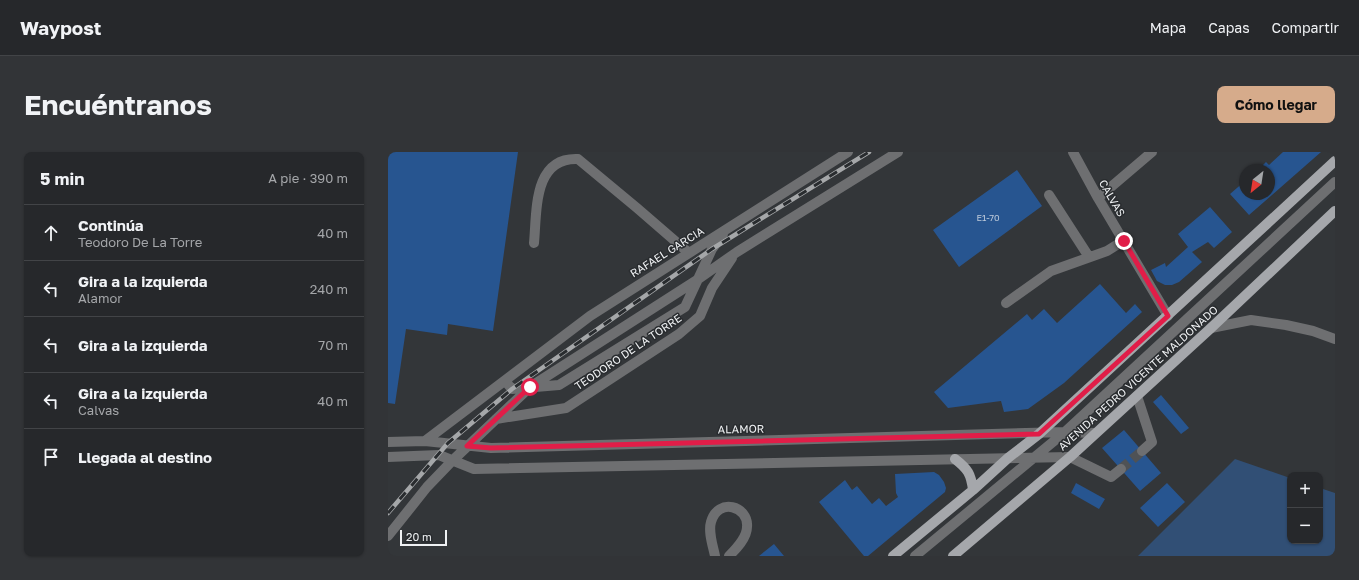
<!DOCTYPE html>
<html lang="es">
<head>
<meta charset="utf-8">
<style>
	body { margin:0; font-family:"Golos Text",sans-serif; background:#323437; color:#f1f3f6 }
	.controls { position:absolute; right:12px; bottom:12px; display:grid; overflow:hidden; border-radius:8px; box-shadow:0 1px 3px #0004 }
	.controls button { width:36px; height:36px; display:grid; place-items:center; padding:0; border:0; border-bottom:1px solid #424447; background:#26282b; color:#f1f3f6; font:20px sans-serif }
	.compass { position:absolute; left:851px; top:12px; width:36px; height:36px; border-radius:50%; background:#26282b; box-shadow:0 1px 3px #0004; rotate:210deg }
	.scale { position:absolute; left:12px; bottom:10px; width:47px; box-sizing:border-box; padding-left:4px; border:2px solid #eff1f3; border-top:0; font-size:11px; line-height:14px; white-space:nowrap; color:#eff1f3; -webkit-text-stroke:3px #292c2f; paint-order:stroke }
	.stop { position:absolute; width:12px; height:12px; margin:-9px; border:3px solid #e11d48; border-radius:50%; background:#fff }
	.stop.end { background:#e11d48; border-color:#fff; box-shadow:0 1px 4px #0008 }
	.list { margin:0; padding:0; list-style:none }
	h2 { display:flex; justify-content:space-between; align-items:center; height:52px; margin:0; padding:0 16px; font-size:17px }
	h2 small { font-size:13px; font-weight:400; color:#a4a6a9 }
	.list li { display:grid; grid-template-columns:26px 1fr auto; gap:12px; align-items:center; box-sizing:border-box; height:56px; padding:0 16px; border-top:1px solid #424447 }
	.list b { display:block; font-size:15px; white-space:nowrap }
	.list p { margin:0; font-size:13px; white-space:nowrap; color:#a4a6a9 }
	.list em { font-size:13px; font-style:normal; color:#a4a6a9 }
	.icon { flex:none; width:22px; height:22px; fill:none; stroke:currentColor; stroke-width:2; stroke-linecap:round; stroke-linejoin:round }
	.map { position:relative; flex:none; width:947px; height:404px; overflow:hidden; border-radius:8px }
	header { display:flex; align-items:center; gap:24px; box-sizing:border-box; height:56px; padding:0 20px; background:#26282b; border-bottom:1px solid #424447 }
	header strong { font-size:19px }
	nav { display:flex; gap:22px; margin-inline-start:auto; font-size:14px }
	.intro { display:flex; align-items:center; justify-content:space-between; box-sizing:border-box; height:96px; padding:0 24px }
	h1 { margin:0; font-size:28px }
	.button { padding:10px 18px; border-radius:8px; background:#d6ab8b; color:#111; font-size:14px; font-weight:700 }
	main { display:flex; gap:24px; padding:0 24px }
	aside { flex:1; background:#26282b; border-radius:8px; box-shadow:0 1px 3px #0004 }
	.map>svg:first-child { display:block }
	.green { fill:#314f75 }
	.building { fill:#275590 }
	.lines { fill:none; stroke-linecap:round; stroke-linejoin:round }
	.minor-tunnel { stroke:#4f5255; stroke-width:10; stroke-dasharray:10 5; stroke-linecap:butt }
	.minor { stroke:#6e6f71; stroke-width:10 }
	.major { stroke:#a5a7ab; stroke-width:10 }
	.rail-casing { stroke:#a5a7a9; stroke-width:4.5 }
	.rail { stroke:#292c2f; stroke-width:3; stroke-dasharray:9; stroke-linecap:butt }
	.route { stroke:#e11d48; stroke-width:5 }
	.labels { text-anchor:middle; stroke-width:3; stroke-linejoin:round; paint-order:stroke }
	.number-label { font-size:9px; fill:#bdcada }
	.street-label { font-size:11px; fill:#eff1f3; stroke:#292c2f }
</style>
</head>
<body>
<header>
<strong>Waypost</strong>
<nav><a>Mapa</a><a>Capas</a><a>Compartir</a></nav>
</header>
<div class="intro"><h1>Encuéntranos</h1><a class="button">Cómo llegar</a></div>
<main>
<aside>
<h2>5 min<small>A pie · 390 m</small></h2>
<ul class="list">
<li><svg class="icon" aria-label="ahead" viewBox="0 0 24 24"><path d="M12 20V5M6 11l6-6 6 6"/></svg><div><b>Continúa</b><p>Teodoro De La Torre</p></div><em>40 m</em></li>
<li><svg class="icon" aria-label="left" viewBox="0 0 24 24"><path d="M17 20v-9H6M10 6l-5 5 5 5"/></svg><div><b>Gira a la izquierda</b><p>Alamor</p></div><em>240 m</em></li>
<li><svg class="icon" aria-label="left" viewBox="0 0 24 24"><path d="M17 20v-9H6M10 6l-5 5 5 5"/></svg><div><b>Gira a la izquierda</b></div><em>70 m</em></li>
<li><svg class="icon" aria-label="left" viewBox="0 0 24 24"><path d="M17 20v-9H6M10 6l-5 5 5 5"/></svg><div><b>Gira a la izquierda</b><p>Calvas</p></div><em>40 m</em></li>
<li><svg class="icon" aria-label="arrive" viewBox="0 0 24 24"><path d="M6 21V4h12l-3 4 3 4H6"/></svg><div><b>Llegada al destino</b></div></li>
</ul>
</aside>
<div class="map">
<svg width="947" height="404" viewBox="0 0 947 404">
	<rect width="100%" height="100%" fill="#333639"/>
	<path class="green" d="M847,307L902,326V389H932V336L947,341V404H750Z"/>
	<path class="building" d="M0,0H130L105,179L60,172L59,183L18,177L7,252L0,251Z
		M895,0H933L861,63L842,42L857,29V42H881V18H870L878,10L881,13Z
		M629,18L654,54L571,115L545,78Z
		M822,55L844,80L826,96L820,90L804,100L814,110L791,130L784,133H777L769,129L763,118L777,111L778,115L800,95L790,82Z
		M712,132L738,161L747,152L754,160L676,231L640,257L616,260L613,249L560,256L546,240L639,162L644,168L656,157L669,171Z
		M773,243L801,276L793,282L765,250Z
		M736,278L773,321L752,339L714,296Z
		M546,320L551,323L556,330L558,336L557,340L480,404H476L431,350L457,328L464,338L469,334L484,352L491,346L498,354L510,345L508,341L507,322Z
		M688,331L717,347L711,357L683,341Z
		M779,331L797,350L770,375L752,356Z
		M386,392L396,404H371Z"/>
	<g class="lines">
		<path class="minor-tunnel" d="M733,317L754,299"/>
		<path class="minor" d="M685,0L710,46L780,164
			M661,43L701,105
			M710,46L764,0
			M146,91C149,59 145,5 190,7L249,56L301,101
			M618,151L663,119L719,99L735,89
			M823,176L863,168L898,173L925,179L947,187
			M117,229L124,237L171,233L297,155L324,97L335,82
			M749,244L764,290L754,299
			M108,267L178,256L291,182L312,164L324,136L344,106
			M37,289L202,164L460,0
			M0,290L37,289L103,296L677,280L707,281
			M0,305L51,303L86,317L682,305L723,325L733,317
			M0,384L39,335L64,309L142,235L309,128L349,100L510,0
			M327,404C325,394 320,380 323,370C330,345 361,354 359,375C359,386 348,397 341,404
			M527,404L677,280L947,30"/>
		<path class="major" d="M567,307C580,317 583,322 585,338
			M505,404L585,338L620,306L651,282L947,9
			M565,404L682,305L823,176L947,59"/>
		<g class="rail-casing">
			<path id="rail" d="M0,361L60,291L124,237L324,97L481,0"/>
		</g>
		<use href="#rail" class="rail"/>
	</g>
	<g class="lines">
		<path class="route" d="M142,235L79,294L103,296L651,282L780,164L736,89"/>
	</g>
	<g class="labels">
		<g class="number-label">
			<text x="600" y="69">E1-70</text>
		</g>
		<g class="street-label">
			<text transform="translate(724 46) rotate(60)" y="4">CALVAS</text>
			<text transform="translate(279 100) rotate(-32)" y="4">RAFAEL GARCIA</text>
			<text transform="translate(240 200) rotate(-34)" y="4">TEODORO DE LA TORRE</text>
			<text transform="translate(750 226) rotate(-42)" y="4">AVENIDA PEDRO VICENTE MALDONADO</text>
			<text transform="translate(353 277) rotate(-1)" y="4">ALAMOR</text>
		</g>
	</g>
</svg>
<div class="controls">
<button>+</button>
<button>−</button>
</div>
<svg class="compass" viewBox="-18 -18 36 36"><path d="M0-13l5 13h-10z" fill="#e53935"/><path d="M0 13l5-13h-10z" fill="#a4a6a9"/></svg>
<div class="scale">20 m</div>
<div class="stop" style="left:142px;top:235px"></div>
<div class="stop end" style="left:736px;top:89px"></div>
</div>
</main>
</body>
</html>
